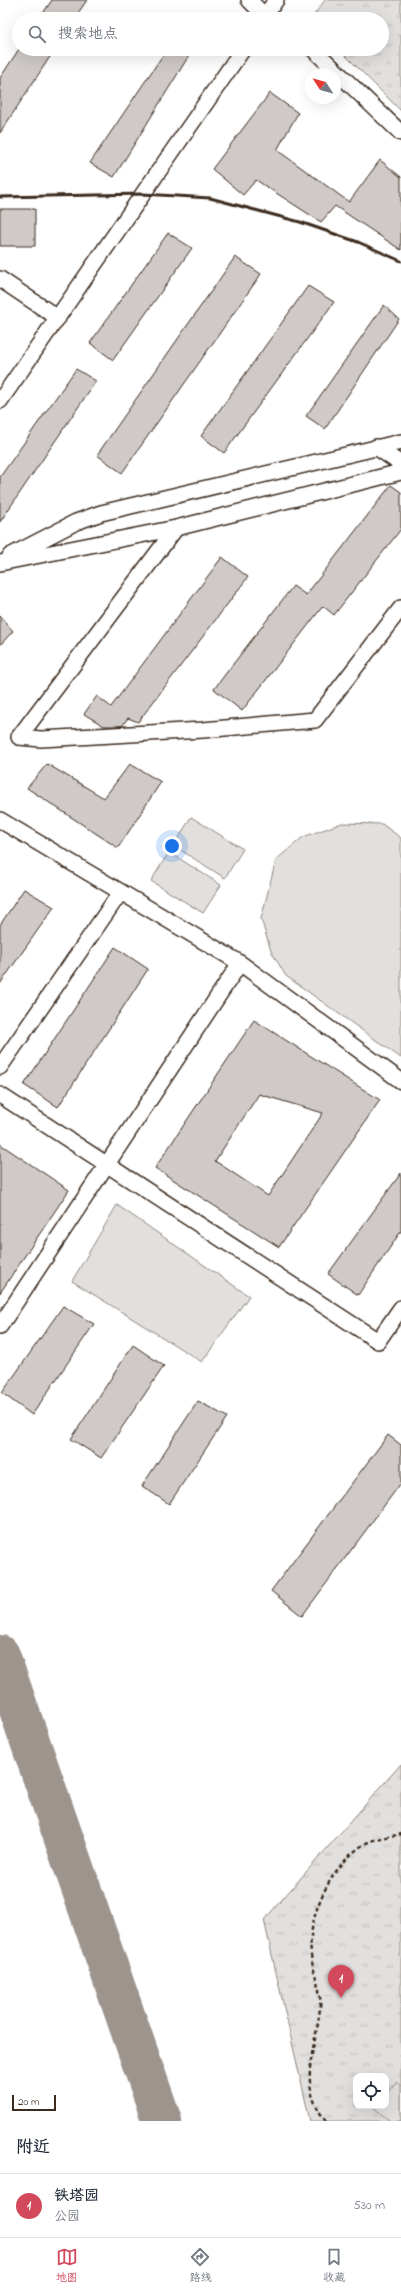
<!DOCTYPE html>
<html lang="zh">
<head>
<meta charset="utf-8">
<style>
	body { margin:0; font-family:"Indie Flower","LXGW WenKai TC",sans-serif; background:#f6f6f7; color:#1f2937 }
	.controls { position:absolute; right:12px; bottom:12px; display:grid; overflow:hidden; border-radius:8px; box-shadow:0 4px 16px #0002 }
	.controls button { width:36px; height:36px; display:grid; place-items:center; padding:0; border:0; border-bottom:1px solid #e0e1e3; background:#fff; color:#1f2937; font:20px sans-serif }
	.compass { position:absolute; left:305px; top:68px; width:36px; height:36px; border-radius:50%; background:#fff; box-shadow:0 4px 16px #0002; rotate:306deg }
	.scale { position:absolute; left:12px; bottom:10px; width:44px; box-sizing:border-box; padding-left:4px; border:2px solid #3b2a1e; border-top:0; font-size:11px; line-height:14px; white-space:nowrap; color:#3b2a1e; -webkit-text-stroke:3px #fff; paint-order:stroke }
	.you { position:absolute; left:172px; top:846px; width:14px; height:14px; margin:-10px; border:3px solid #fff; border-radius:50%; background:#1a73e8; box-shadow:0 0 0 6px #1a73e833 }
	.badge { display:grid; place-items:center; width:26px; height:26px; border-radius:50%; background:#d1495b; color:#fff; font-size:13px; font-weight:700 }
	.pin { position:absolute; translate:-50% -33px; filter:drop-shadow(0 1px 2px #0008) }
	.pin::after { content:''; position:absolute; top:21px; width:14px; height:12px; background:inherit; clip-path:polygon(0 0,100% 0,50% 100%) }
	.list { margin:0; padding:0; list-style:none }
	h2 { display:flex; justify-content:space-between; align-items:center; height:52px; margin:0; padding:0 16px; font-size:17px }
	h2 small { font-size:13px; font-weight:400; color:#747a83 }
	.list li { display:grid; grid-template-columns:26px 1fr auto; gap:12px; align-items:center; box-sizing:border-box; height:64px; padding:0 16px; border-top:1px solid #e0e1e3 }
	.list b { display:block; font-size:15px; white-space:nowrap }
	.list p { margin:0; font-size:13px; white-space:nowrap; color:#747a83 }
	.list em { font-size:13px; font-style:normal; color:#747a83 }
	.icon { flex:none; width:22px; height:22px; fill:none; stroke:currentColor; stroke-width:2; stroke-linecap:round; stroke-linejoin:round }
	.map { position:relative; flex:none; width:401px; height:2121px; overflow:hidden }
	.search { position:absolute; background:#fff; box-shadow:0 4px 16px #0002; left:12px; right:12px; top:12px; height:44px; display:flex; align-items:center; gap:10px; box-sizing:border-box; padding:0 14px; border-radius:22px; color:#747a83; font-size:15px }
	.sheet { height:116px; background:#fff }
	nav { display:flex; justify-content:space-around; align-items:center; box-sizing:border-box; height:56px; border-top:1px solid #e0e1e3; background:#fff; font-size:11px; color:#747a83 }
	nav a { display:grid; justify-items:center; gap:2px }
	nav .on { color:#d1495b }
	.map>svg:first-child { display:block }
	.grass { fill:url(#grass-tufts); stroke:#8e857e; fill-rule:evenodd }
	.pitch { fill:#e2e0de; stroke:#8e857e }
	.lines { fill:none; stroke-linecap:round; stroke-linejoin:round }
	.taxiway { stroke:#9d948e; stroke-width:40 }
	.building { fill:#cfcac7; stroke:#3b2a1e; fill-rule:evenodd }
	.minor-casing { stroke:#3b2a1e; stroke-width:18 }
	.path { stroke:#3b2a1e; stroke-width:2.5; stroke-dasharray:4 3; stroke-linecap:butt }
	.minor { stroke:#fff; stroke-width:15 }
	.rail { stroke:#3b2a1e; stroke-width:3 }
</style>
</head>
<body>
<div class="map">
<svg width="401" height="2121" viewBox="0 0 401 2121">
	<defs>
		<pattern id="grass-tufts" width="24" height="20" patternUnits="userSpaceOnUse"><rect width="24" height="20" fill="#e2e0de"/><path d="M3 7l-1-3M5 7V3M7 7l1-3M15 17l-1-3M17 17v-4M19 17l1-3" fill="none" stroke="#c3c0be"/></pattern>
	</defs>
	<rect width="100%" height="100%" fill="#fff"/>
	<filter id="ink" filterUnits="userSpaceOnUse"><feTurbulence type="fractalNoise" baseFrequency=".025" numOctaves="2"/><feDisplacementMap in="SourceGraphic" scale="8" xChannelSelector="R" yChannelSelector="G"/><feConvolveMatrix kernelMatrix="1 2 1 2 8 2 1 2 1" color-interpolation-filters="sRGB"/></filter>
	<g filter="url(#ink)">
		<path class="grass" d="M325,0H401V111L339,49H382V19H311Z
			M401,1764V2121H310L264,1920ZM356,2076H386V2106H356Z"/>
		<path class="pitch" d="M191,817L243,849L225,878L174,846Z
			M342,823L382,824L401,838V1058L286,976L271,951L261,919L276,860L303,837Z
			M169,852L221,885L203,913L151,881Z
			M117,1205L249,1296L202,1362L72,1281Z
			M396,2082L401,2086V2121H390L374,2108L376,2106H386V2094Z"/>
		<g class="lines">
			<path class="taxiway" d="M0,1655L162,2121"/>
		</g>
		<path class="building" d="M52,0H87L74,19H39Z
			M19,49H55L0,133V78Z
			M167,49H193L114,177L90,163Z
			M270,93L298,113L277,150L349,202L380,160L401,177V250L335,206L321,222L256,180L243,195L212,169Z
			M0,209H35V246H0Z
			M168,233L192,248L113,360L90,343Z
			M235,257L261,274L122,473L97,455Z
			M308,286L334,302L224,453L201,436Z
			M384,305L399,319L325,429L306,416Z
			M76,369L96,381L0,522V477Z
			M391,485L401,492V529L334,615L323,606L242,711L214,689L293,586L306,595Z
			M222,557L248,577L138,722L128,718L122,726H104L84,714L97,696L111,707Z
			M0,616L13,631L0,645Z
			M47,764L104,798L130,764L161,782L118,848L27,788Z
			M24,889L54,907L0,984V925Z
			M115,947L148,969L58,1107L24,1085Z
			M254,1020L380,1100L279,1247L155,1168ZM259,1094L323,1113L268,1196L215,1161Z
			M0,1144L69,1190L0,1293Z
			M401,1173V1231L358,1295L328,1274Z
			M63,1306L94,1324L32,1415L2,1393Z
			M133,1345L164,1366L101,1458L71,1439Z
			M198,1401L227,1417L169,1504L142,1486Z
			M388,1435L401,1445V1483L302,1616L271,1591Z"/>
		<g class="lines">
			<g class="minor-casing">
				<path id="minor" d="M249,0L268,19
					M263,19L276,0
					M313,49L401,133
					M0,279L58,318
					M0,401L243,49
					M376,447L401,464
					M176,528L401,472
					M10,556L76,522L101,513L401,442
					M0,563L176,528L19,737L41,739L203,730L315,720L401,608
					M0,820L240,963L401,1081
					M0,1067L120,893
					M0,1095L378,1341L401,1308
					M0,1326L240,963"/>
			</g>
			<path class="path" d="M326,2121C296,2084 316,2050 320,2008C322,1989 313,1974 311,1955C307,1916 330,1867 363,1845C374,1838 389,1837 401,1834"/>
			<use href="#minor" class="minor"/>
			<path class="rail" d="M0,197L143,194L210,198L300,222L358,242L401,261"/>
		</g>
	</g>
</svg>
<div class="controls">
<button><svg class="icon" aria-label="locate" viewBox="0 0 24 24"><circle cx="12" cy="12" r="6"/><path d="M12 2v4M12 18v4M2 12h4M18 12h4"/></svg></button>
</div>
<svg class="compass" viewBox="-18 -18 36 36"><path d="M0-13l5 13h-10z" fill="#e53935"/><path d="M0 13l5-13h-10z" fill="#747a83"/></svg>
<div class="scale">20 m</div>
<div class="you"></div>
<div class="pin badge" style="left:341px;top:1998px">1</div>
<div class="search"><svg class="icon" aria-label="search" viewBox="0 0 24 24"><circle cx="10" cy="10" r="6"/><path d="M15 15l6 6"/></svg>搜索地点</div>
</div>
<section class="sheet">
<h2>附近<small></small></h2>
<ul class="list">
<li><span class="badge">1</span><div><b>铁塔园</b><p>公园</p></div><em>530 m</em></li>
</ul>
</section>
<nav>
<a class="on"><svg class="icon" aria-label="map" viewBox="0 0 24 24"><path d="M3 6l6-2 6 2 6-2v14l-6 2-6-2-6 2zM9 4v14M15 6v14"/></svg>地图</a>
<a><svg class="icon" aria-label="directions" viewBox="0 0 24 24"><path d="M12 3l9 9-9 9-9-9zM9 14v-3h6M13 9l2 2-2 2"/></svg>路线</a>
<a><svg class="icon" aria-label="saved" viewBox="0 0 24 24"><path d="M7 4h10v16l-5-4-5 4z"/></svg>收藏</a>
</nav>
</body>
</html>
